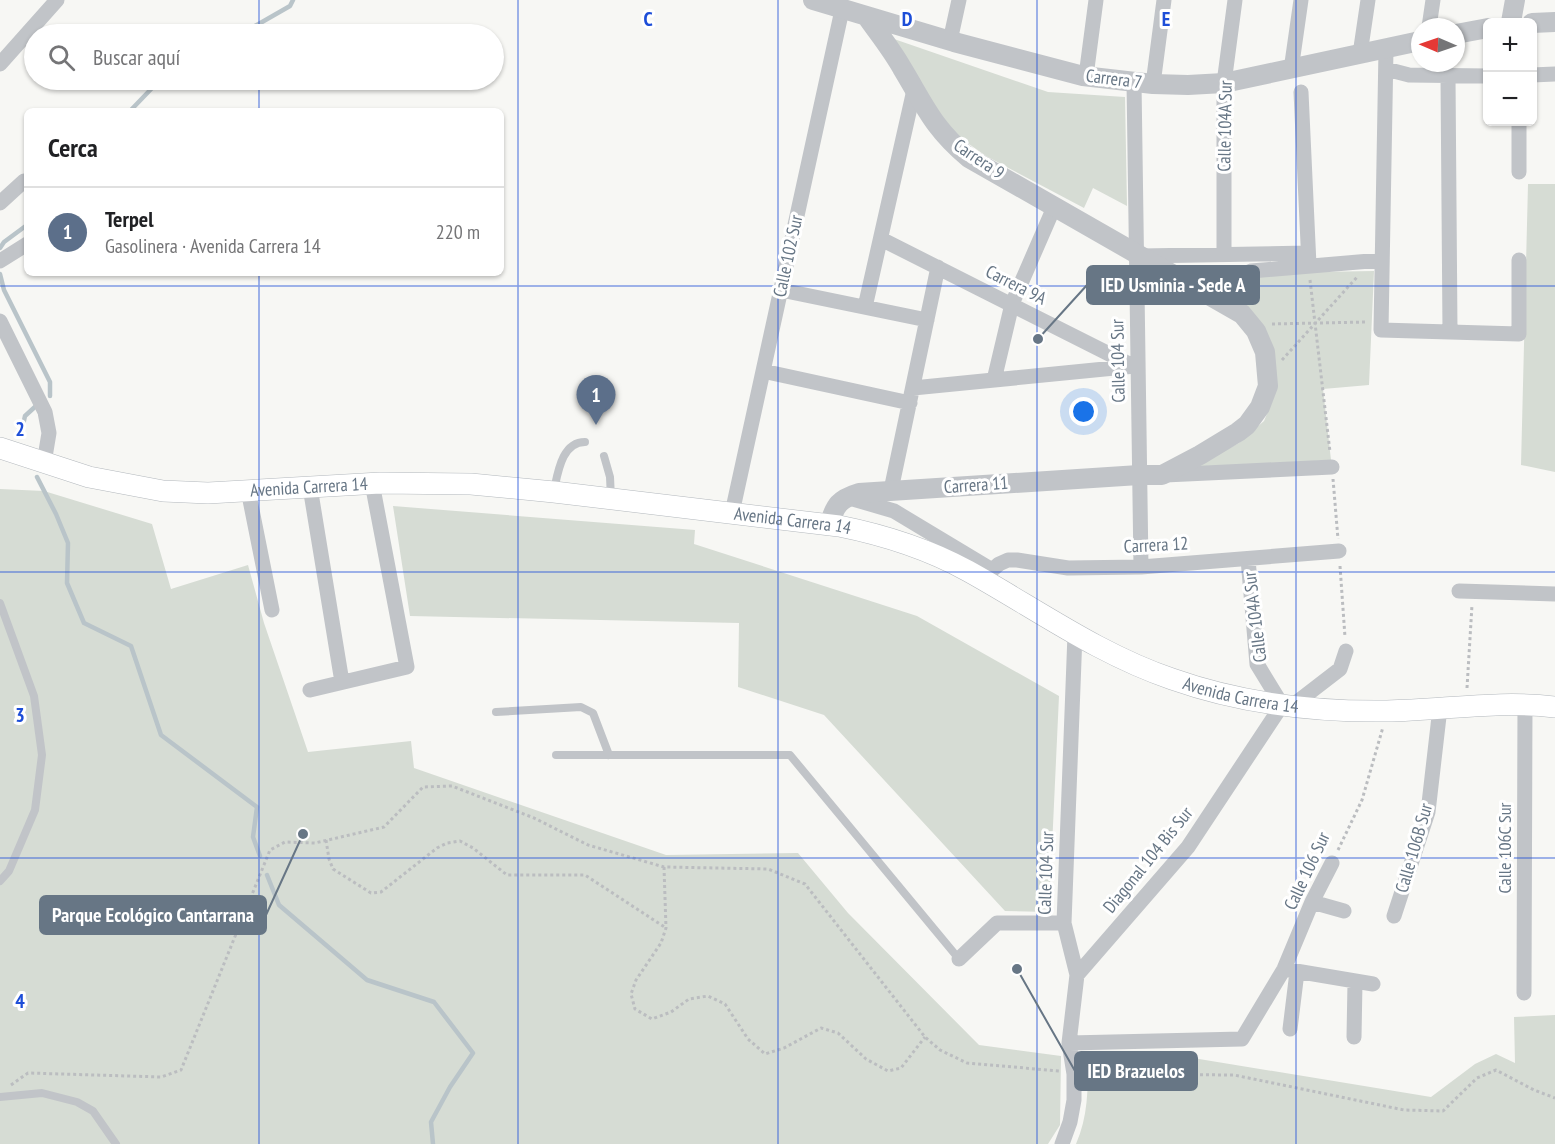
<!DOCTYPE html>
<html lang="es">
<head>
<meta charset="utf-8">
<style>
	body { margin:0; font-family:"PT Sans Narrow",sans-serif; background:#f6f6f6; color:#202124 }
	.controls { position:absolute; right:18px; top:18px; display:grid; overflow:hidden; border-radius:9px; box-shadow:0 2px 4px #0004 }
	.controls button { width:54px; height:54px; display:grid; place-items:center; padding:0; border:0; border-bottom:2px solid #e0e0e0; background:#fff; color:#202124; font:30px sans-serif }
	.compass { position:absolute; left:1411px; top:18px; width:54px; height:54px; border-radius:50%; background:#fff; box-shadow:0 2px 4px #0004; rotate:272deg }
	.you { position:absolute; left:1084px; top:412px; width:21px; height:21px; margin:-15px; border:4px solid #fff; border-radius:50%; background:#1a73e8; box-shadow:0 0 0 9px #1a73e833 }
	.badge { display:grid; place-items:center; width:39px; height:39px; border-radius:50%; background:#e15d2b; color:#fff; font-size:20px; font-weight:700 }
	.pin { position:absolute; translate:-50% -50px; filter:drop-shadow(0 2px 3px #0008) }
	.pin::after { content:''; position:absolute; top:32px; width:21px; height:18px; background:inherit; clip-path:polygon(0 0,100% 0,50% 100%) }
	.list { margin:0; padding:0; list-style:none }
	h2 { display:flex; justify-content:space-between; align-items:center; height:78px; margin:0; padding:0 24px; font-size:26px }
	h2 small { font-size:20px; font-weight:400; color:#757577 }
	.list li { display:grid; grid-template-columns:39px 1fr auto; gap:18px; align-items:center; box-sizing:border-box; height:90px; padding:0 24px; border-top:2px solid #e0e0e0 }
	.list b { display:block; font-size:22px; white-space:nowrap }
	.list p { margin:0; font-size:20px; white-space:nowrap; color:#757577 }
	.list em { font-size:20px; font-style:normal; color:#757577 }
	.icon { flex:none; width:33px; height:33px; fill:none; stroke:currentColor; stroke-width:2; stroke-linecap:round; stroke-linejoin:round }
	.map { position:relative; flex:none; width:1555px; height:1144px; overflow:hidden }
	.search { position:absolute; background:#fff; box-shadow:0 2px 4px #0004; left:24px; top:24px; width:480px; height:66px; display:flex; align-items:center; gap:15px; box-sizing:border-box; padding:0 21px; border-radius:33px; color:#757577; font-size:22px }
	.panel { position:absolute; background:#fff; box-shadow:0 2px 4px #0004; left:24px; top:108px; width:480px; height:168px; border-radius:9px }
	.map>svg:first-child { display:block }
	.green { fill:#d6dcd4 }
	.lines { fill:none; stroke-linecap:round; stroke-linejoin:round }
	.stream { stroke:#b9c4c9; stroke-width:4.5 }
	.secondary-casing { stroke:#b3b8bd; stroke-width:22 }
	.path { stroke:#bbbdc0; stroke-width:3; stroke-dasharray:3 3; stroke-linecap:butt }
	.service { stroke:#c1c4c8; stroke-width:8 }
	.minor { stroke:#c1c4c8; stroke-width:15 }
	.tertiary { stroke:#c1c4c8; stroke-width:20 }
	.secondary { stroke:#fff; stroke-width:21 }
	.grid { fill:none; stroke:#1d4ed8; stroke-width:1.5; stroke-opacity:0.55 }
	.labels { text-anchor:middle; stroke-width:6; stroke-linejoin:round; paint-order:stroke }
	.street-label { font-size:18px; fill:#677685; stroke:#fff }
	.grid-label { font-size:20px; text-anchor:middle; font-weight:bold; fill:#1d4ed8; stroke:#fff; stroke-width:6; stroke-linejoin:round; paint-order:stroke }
	.leader { fill:none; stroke:#677685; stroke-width:2 }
	.callout-dot { fill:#677685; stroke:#fff; stroke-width:2 }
	.callout { fill:#677685; stroke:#677685; stroke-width:2 }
	.callout-label { font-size:20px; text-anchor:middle; font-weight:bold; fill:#fff }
</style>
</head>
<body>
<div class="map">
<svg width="1555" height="1144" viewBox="0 0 1555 1144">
	<rect width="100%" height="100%" fill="#f7f7f4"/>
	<path class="green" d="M894,39L1048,92L1125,97L1127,206L1093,188L1084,208L986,156L959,137L940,114Z
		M1528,184H1555V472L1521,465Z
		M1374,271L1369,385L1323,389L1331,460L1192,468L1239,443L1264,421L1274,397L1246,309L1240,299L1243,279L1262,273Z
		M0,489L44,491L152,524L171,589L248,565L264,623L308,752L411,741L414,768L666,855L798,853L848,913L979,1045L1061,1056L1060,1125L1048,1144H0Z
		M393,506L695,530L694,544L917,616L1059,696L1049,912L1005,911L824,715L738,687L739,623L410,616Z
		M1555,1015V1144H1076C1088,1117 1088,1089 1088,1059L1193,1058L1431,1097L1475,1064L1496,1054L1515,1063L1514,1017Z"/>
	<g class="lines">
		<path class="stream" d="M241,34L290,6L293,0
			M130,111L153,87L166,80
			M0,248L4,242L27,225
			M0,274L4,290L50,382V396
			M21,434L25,416L37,405
			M37,477L56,514L68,543L67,583L84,623L131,646L161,735L257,807L253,837L260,856
			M267,875L279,905L367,980L434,1002L473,1053L450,1087L431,1122L433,1144"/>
		<g class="secondary-casing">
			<g id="secondary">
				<path id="s1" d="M0,448L89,477L163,491L208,493L380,483L471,484L554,492L839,526C884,535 928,549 968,571C1035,608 1098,654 1172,679C1240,703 1315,712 1387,711C1444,710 1499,700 1555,707"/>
			</g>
		</g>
		<path class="path" d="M1310,280L1330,452
			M1272,324L1367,322
			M1282,360L1358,276
			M1333,479L1338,539
			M1340,566L1345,637
			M1467,688L1472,605
			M326,840L329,859L333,869L371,893L381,892L437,848L447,843L460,841L473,848L507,875H585L666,928
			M1338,850L1362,800L1383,727
			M664,867L666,928L661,943L636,980L631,994L635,1009L652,1019L671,1012L689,999L708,996L725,1004L748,1039L765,1054L784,1048L821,1028L838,1033L866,1059L888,1071L901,1068L925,1037
			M1086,1074L1234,1075L1404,1110L1443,1111L1477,1078L1496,1070L1534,1090L1555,1098
			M11,1085L28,1073L161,1077L181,1070L270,850L285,842L315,843L384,827L423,787L452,786L534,818L588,845L664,867L768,869L805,884L925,1037L940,1050L967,1063L1059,1071"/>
		<path class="service" d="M604,456L610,477L611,498
			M554,490C558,472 562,442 585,442
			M0,603L34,696L42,755L35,810L9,871L0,881
			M496,712L581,707L593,713L609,755
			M556,755H790L959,959
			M0,1097L42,1093L77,1102L93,1111L116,1144"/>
		<path class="minor" d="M1429,27L1433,0
			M950,41L959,0
			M1386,49L1381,330L1519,334V260
			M1360,54L1368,0
			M0,64L57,0
			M1386,69L1409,75L1488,76
			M1291,70L1301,0
			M1532,75L1555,74
			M1086,76L1096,0
			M1448,77L1450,332
			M1134,82L1141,567
			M1153,84L1164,0
			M1301,92L1309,265
			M1519,122V172
			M0,203L24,181
			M881,239L1133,366
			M1224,253V83L1235,0
			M1141,256L1308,253
			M0,261L27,244
			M781,290L927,320
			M1214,296L1235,278L1251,271L1382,260
			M865,307L914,90
			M0,321L45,412L49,433L44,463
			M763,371L910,403
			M994,380L1012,304L1055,205
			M913,388L1135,366
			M1165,475L1332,467
			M310,487L342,682
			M248,490L272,610
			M891,490L938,267
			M846,497L894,511L992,570
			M732,513L842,10
			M986,582L992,570L999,564L1008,560H1017L1068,568L1141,567L1339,551
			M1459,591L1555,594
			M310,690L407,667L372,483
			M1292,706L1340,669L1346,651
			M1312,902L1344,911
			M1394,916L1428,812L1440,708
			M959,959L997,923H1064
			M1284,969L1373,984
			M1077,975L1188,847L1282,705L1257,664L1248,559
			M1524,993L1525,703
			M1290,1029L1297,972
			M1354,1037L1355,983
			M1069,1043L1242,1039L1284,969L1312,902L1332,863
			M1062,1144L1070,1122L1074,1100V1074L1069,1043L1077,975L1064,923L1075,634"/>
		<path class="tertiary" d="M813,0L954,42L1083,76L1153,84L1188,85L1224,83L1420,41
			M1511,22L1515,0
			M1532,23L1555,22
			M1456,34L1488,28
			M829,525C835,505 839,499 859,493L1139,475H1162L1200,455L1238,432L1247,425L1260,407L1268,386L1265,352L1256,331L1242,314L969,158C933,128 925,106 902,68C892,50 879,34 867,17"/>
		<use href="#secondary" class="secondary"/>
	</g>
	<path class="grid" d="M259,0V34M518,0V1144M778,0V1144M1037,0V1144M1296,0V1144M259,80V111M259,273V1144M0,286H1555M0,572H1555M0,858H1555"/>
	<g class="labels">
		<g class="street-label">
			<text transform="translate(1114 79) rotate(7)" y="6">Carrera 7</text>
			<text transform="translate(1225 126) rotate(-89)" y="6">Calle 104A Sur</text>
			<text transform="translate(979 159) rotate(34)" y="6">Carrera 9</text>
			<text transform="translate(788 256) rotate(-78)" y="6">Calle 102 Sur</text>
			<text transform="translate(1016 285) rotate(27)" y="6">Carrera 9A</text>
			<text transform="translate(1118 361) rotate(-91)" y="6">Calle 104 Sur</text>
			<text transform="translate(976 485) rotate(-4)" y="6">Carrera 11</text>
			<text dy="6" stroke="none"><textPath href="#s1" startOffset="315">Avenida Carrera 14</textPath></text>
			<text dy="6" stroke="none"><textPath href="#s1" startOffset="801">Avenida Carrera 14</textPath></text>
			<text transform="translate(1156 545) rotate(-3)" y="6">Carrera 12</text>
			<text transform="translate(1255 617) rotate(-97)" y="6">Calle 104A Sur</text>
			<text dy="6" stroke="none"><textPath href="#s1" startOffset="1287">Avenida Carrera 14</textPath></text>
			<text transform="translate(1414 848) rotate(-74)" y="6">Calle 106B Sur</text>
			<text transform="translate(1505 848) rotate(-90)" y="6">Calle 106C Sur</text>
			<text transform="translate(1148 860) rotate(-51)" y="6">Diagonal 104 Bis Sur</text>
			<text transform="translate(1307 871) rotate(-65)" y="6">Calle 106 Sur</text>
			<text transform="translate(1046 873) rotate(-88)" y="6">Calle 104 Sur</text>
		</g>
	</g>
	<g class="grid-label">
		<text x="648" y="26">C</text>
		<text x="907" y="26">D</text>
		<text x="1166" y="26">E</text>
		<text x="20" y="436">2</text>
		<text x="20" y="722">3</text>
		<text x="20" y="1008">4</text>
	</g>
	<path class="leader" d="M1038 339L1087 285M303 834L266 915M1017 969L1075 1071"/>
	<g class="callout-dot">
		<circle cx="1038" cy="339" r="6"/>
		<circle cx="303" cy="834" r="6"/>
		<circle cx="1017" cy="969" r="6"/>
	</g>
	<g class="callout">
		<rect x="1087" y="266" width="172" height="38" rx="6"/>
		<rect x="40" y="896" width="226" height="38" rx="6"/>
		<rect x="1075" y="1052" width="122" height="38" rx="6"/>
	</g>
	<g class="callout-label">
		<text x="1173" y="292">IED Usminia - Sede A</text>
		<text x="153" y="922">Parque Ecológico Cantarrana</text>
		<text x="1136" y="1078">IED Brazuelos</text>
	</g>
</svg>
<div class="controls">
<button>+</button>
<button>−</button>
</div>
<svg class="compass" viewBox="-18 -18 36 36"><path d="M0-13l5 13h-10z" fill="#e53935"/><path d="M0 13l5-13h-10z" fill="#757577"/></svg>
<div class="you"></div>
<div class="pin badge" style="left:596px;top:425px;background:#5c6f8a">1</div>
<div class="search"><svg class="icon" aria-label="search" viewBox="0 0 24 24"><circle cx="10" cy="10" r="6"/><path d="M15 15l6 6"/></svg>Buscar aquí</div>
<section class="panel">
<h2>Cerca<small></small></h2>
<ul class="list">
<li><span class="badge" style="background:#5c6f8a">1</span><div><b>Terpel</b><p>Gasolinera · Avenida Carrera 14</p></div><em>220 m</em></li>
</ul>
</section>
</div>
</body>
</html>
